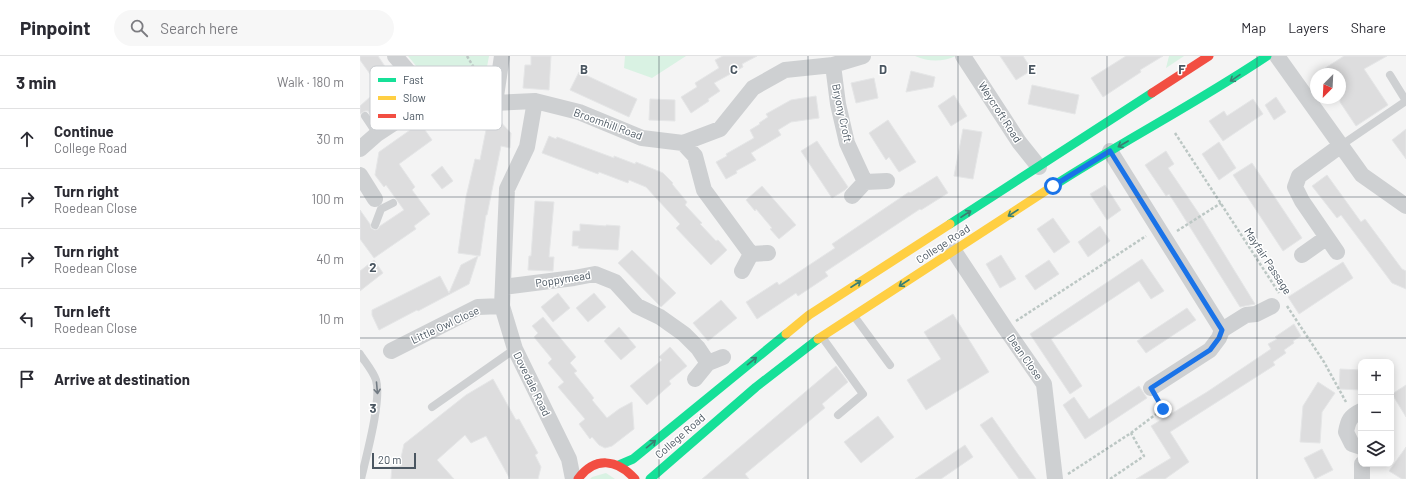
<!DOCTYPE html>
<html lang="en">
<head>
<meta charset="utf-8">
<style>
	body { margin:0; font-family:Barlow,sans-serif; background:#f7f7f7; color:#2b2b33 }
	.controls { position:absolute; right:12px; bottom:12px; display:grid; overflow:hidden; border-radius:8px; box-shadow:0 2px 10px #0003 }
	.controls button { width:36px; height:36px; display:grid; place-items:center; padding:0; border:0; border-bottom:1px solid #e1e1e2; background:#fff; color:#2b2b33; font:20px sans-serif }
	.compass { position:absolute; left:950px; top:12px; width:36px; height:36px; border-radius:50%; background:#fff; box-shadow:0 2px 10px #0003; rotate:204deg }
	.scale { position:absolute; left:12px; bottom:10px; width:44px; box-sizing:border-box; padding-left:4px; border:2px solid #4a5661; border-top:0; font-size:11px; line-height:14px; white-space:nowrap; color:#4a5661; -webkit-text-stroke:3px #fff; paint-order:stroke }
	.stop { position:absolute; width:12px; height:12px; margin:-9px; border:3px solid #1a73e8; border-radius:50%; background:#fff }
	.stop.end { background:#1a73e8; border-color:#fff; box-shadow:0 1px 4px #0008 }
	.list { margin:0; padding:0; list-style:none }
	h2 { display:flex; justify-content:space-between; align-items:center; height:52px; margin:0; padding:0 16px; font-size:17px }
	h2 small { font-size:13px; font-weight:400; color:#7c7c81 }
	.list li { display:grid; grid-template-columns:26px 1fr auto; gap:12px; align-items:center; box-sizing:border-box; height:60px; padding:0 16px; border-top:1px solid #e1e1e2 }
	.list b { display:block; font-size:15px; white-space:nowrap }
	.list p { margin:0; font-size:13px; white-space:nowrap; color:#7c7c81 }
	.list em { font-size:13px; font-style:normal; color:#7c7c81 }
	.icon { flex:none; width:22px; height:22px; fill:none; stroke:currentColor; stroke-width:2; stroke-linecap:round; stroke-linejoin:round }
	.map { position:relative; flex:none; width:1046px; height:423px; overflow:hidden }
	header { display:flex; align-items:center; gap:24px; box-sizing:border-box; height:56px; padding:0 20px; background:#fff; border-bottom:1px solid #e1e1e2 }
	header strong { font-size:19px }
	nav { display:flex; gap:22px; margin-inline-start:auto; font-size:14px }
	.search { width:280px; height:36px; background:#f7f7f7; display:flex; align-items:center; gap:10px; box-sizing:border-box; padding:0 14px; border-radius:22px; color:#7c7c81; font-size:15px }
	main { display:flex }
	aside { flex:1; background:#fff }
	.map>svg:first-child { display:block }
	.green { fill:#d9f2e3 }
	.building { fill:#ddddde; stroke:#e5e6e7 }
	.lines { fill:none; stroke-linecap:round; stroke-linejoin:round }
	.path { stroke:#bcc7c4; stroke-width:2.5; stroke-dasharray:3 2; stroke-linecap:butt }
	.lane { stroke:#ced0d2; stroke-width:8 }
	.street { stroke:#ced0d2; stroke-width:16 }
	.fast { stroke:#16e098; stroke-width:9 }
	.slow { stroke:#ffcf43; stroke-width:9 }
	.jam { stroke:#f24e42; stroke-width:9 }
	.oneway { stroke:#3a7f72 }
	.oneway2 { stroke:#727b83 }
	.route { stroke:#1a73e8; stroke-width:5 }
	.grid { fill:none; stroke:#4a5661; stroke-width:1; stroke-opacity:0.55 }
	.labels { text-anchor:middle; stroke-width:3; stroke-linejoin:round; paint-order:stroke }
	.street-label { font-size:11px; fill:#4a5661; stroke:#fff }
	.key { fill:#fff; stroke:#c9ccd0; stroke-width:1 }
	.key-label { font-size:11px; fill:#4a5661 }
	.grid-label { font-size:13px; text-anchor:middle; font-weight:bold; fill:#4a5661; stroke:#fff; stroke-width:3; stroke-linejoin:round; paint-order:stroke }
</style>
</head>
<body>
<header>
<strong>Pinpoint</strong>
<div class="search"><svg class="icon" aria-label="search" viewBox="0 0 24 24"><circle cx="10" cy="10" r="6"/><path d="M15 15l6 6"/></svg>Search here</div>
<nav><a>Map</a><a>Layers</a><a>Share</a></nav>
</header>
<main>
<aside>
<h2>3 min<small>Walk · 180 m</small></h2>
<ul class="list">
<li><svg class="icon" aria-label="ahead" viewBox="0 0 24 24"><path d="M12 20V5M6 11l6-6 6 6"/></svg><div><b>Continue</b><p>College Road</p></div><em>30 m</em></li>
<li><svg class="icon" aria-label="right" viewBox="0 0 24 24"><path d="M7 20v-9h11M14 6l5 5-5 5"/></svg><div><b>Turn right</b><p>Roedean Close</p></div><em>100 m</em></li>
<li><svg class="icon" aria-label="right" viewBox="0 0 24 24"><path d="M7 20v-9h11M14 6l5 5-5 5"/></svg><div><b>Turn right</b><p>Roedean Close</p></div><em>40 m</em></li>
<li><svg class="icon" aria-label="left" viewBox="0 0 24 24"><path d="M17 20v-9H6M10 6l-5 5 5 5"/></svg><div><b>Turn left</b><p>Roedean Close</p></div><em>10 m</em></li>
<li><svg class="icon" aria-label="arrive" viewBox="0 0 24 24"><path d="M6 21V4h12l-3 4 3 4H6"/></svg><div><b>Arrive at destination</b></div></li>
</ul>
</aside>
<div class="map">
<svg width="1046" height="423" viewBox="0 0 1046 423">
	<rect width="100%" height="100%" fill="#f4f4f4"/>
	<path class="green" d="M48,0H129L123,33H89L61,16Z
		M265,0H326L292,22L264,12Z
		M555,0H596C582,6 569,6 555,0Z
		M809,0H824L806,12Z
		M246,417L255,423H230L232,421Z"/>
	<path class="building" d="M0,0H18L32,21L33,20L28,48L11,60L8,55H5L0,58V50L20,32L0,4Z
		M171,0H191L189,34L163,32L165,9H171Z
		M363,0H397L382,8L383,11L354,27L360,35L348,43L349,45L331,57L321,41L337,31L335,27L359,12L355,4Z
		M640,0H663L672,14L656,24Z
		M766,0H803L780,14L781,16L743,41L731,22Z
		M984,0H1027L1004,13L1028,49L996,70L980,46V18H956Z
		M551,15L575,21L573,31L546,36Z
		M219,16L277,43L269,61L210,34Z
		M514,22L518,42L496,47L491,27Z
		M672,29L719,39L715,58L668,48Z
		M594,39L607,60L591,70L578,50Z
		M456,40L459,62L431,66L418,74L421,79L391,97L396,104L376,115L377,117L366,123L356,106L367,100L366,98L394,82L390,74L400,68L399,67L408,61L406,58L431,44Z
		M916,41L926,56L914,64L905,49Z
		M290,43L315,44V65L289,64Z
		M893,43L903,58L863,85L849,65L864,55L867,60Z
		M70,53L85,54V56L121,59V57L134,59L151,77L150,92L141,90L127,159H126L120,200L98,197L106,141L115,103L120,104L126,74L65,67L61,60Z
		M528,64L556,106L539,116L529,101L526,104L509,77Z
		M60,67L72,84L39,108L55,131L52,134L70,158L54,170L56,173L14,202L0,183V154L10,168L11,172L15,174L18,173L20,170L44,154L26,129L24,131L15,119L19,96Z
		M603,73L622,76L613,123L594,120Z
		M1046,73V103L1032,84Z
		M189,80L196,83L197,81L254,102V100L275,108L276,106L303,117L313,127L312,128L327,146L325,149L342,167L340,168L356,185L358,184L367,194L351,209L316,172L320,168L286,131L269,124L268,127L239,116L238,118L182,97Z
		M457,85L488,131L485,134L472,142L441,95Z
		M859,86L876,112L859,124L842,98Z
		M806,95L814,108L808,112L844,165L895,248L880,251L818,152L809,138L806,140L785,109Z
		M892,107L942,182L923,195L873,119Z
		M82,110L93,125L82,133L71,119Z
		M967,119L1001,166L1005,163L1042,213L1046,215V233L1032,227L981,159L977,162L952,130Z
		M577,120L588,137L561,154L560,153L465,216L468,220L438,240L436,237L397,263L386,246L417,226L419,229L475,192L472,188L549,136L550,137Z
		M745,129L761,154L747,164L730,138Z
		M402,130L436,169L419,183L410,173L412,172L396,153L395,155L386,144Z
		M175,145L194,146L189,201H194L193,215L168,214L169,200H171Z
		M693,162L710,186L694,197L677,173Z
		M220,168L246,170V169L260,170L258,194L218,192L219,190H212L213,175H220Z
		M740,170L750,185L728,201L718,186Z
		M272,194L316,237L301,251L258,207Z
		M641,199L656,223L640,232L626,208Z
		M118,200L109,228L58,255L57,254L19,274L12,259V254L80,220L89,237L101,209Z
		M782,203L804,235L791,243L779,225L691,283L722,330L710,338L670,278Z
		M14,204L23,217L0,235V215Z
		M689,204L699,218L675,234L665,220Z
		M983,206L993,222L939,258L928,241Z
		M198,237L210,252L193,266L181,251Z
		M234,237L246,251L228,266L216,252Z
		M361,244L377,262L348,285L333,267Z
		M827,252L836,264L786,297L777,285Z
		M593,258L629,316L566,354L547,324L581,303L564,276Z
		M183,261L216,301L210,307L217,315L214,317L234,342L232,344L247,362L259,353L272,346L274,373L252,390L245,392L239,389L232,381L230,383L219,368L225,363L198,331L204,326L188,307L192,303L174,281L178,277L172,270Z
		M934,268L941,280L933,285L934,287L924,294L926,297L913,306L915,309L810,376L829,406L805,423H776L811,402L791,370L847,336L911,293L908,288L917,283L915,281Z
		M259,271L276,291L261,304L244,285Z
		M310,291L327,310L309,325L311,328L287,349L270,330L302,304L299,301Z
		M476,310L488,326L462,348L465,352L385,418L389,423H342Z
		M980,313L1001,314V334L979,333Z
		M133,323L156,364L159,363L178,397L175,399L181,411L178,423H150L126,380L111,387L105,379L77,404L94,423H31L32,410L39,411L44,388L106,339Z
		M958,326L975,337L962,356L960,387L940,386L943,350Z
		M1046,329V361L1032,338Z
		M779,330L787,342L725,383L703,349L714,341L729,363Z
		M518,360L534,381L501,407L484,386Z
		M632,361L655,394L676,423H659L620,369Z
		M605,389L613,401L581,423H555Z
		M1046,391V423H1042L1029,415Z
		M962,393L973,414L955,423L944,402Z"/>
	<g class="lines">
		<path class="path" d="M107,0L123,27
			M815,77L919,237
			M817,175L861,147
			M927,250L964,306L986,346
			M656,265L786,180
			M708,418L771,377L803,353L798,345
			M750,423L784,400L771,377"/>
		<path class="lane" d="M5,60L17,78
			M980,90L1046,45L1030,19
			M15,169L21,153L33,147
			M494,260L530,309
			M462,281L503,338L478,359
			M0,298C5,306 13,315 16,324C22,344 6,401 1,423
			M72,351L155,293"/>
		<path class="street" d="M35,0L47,14L67,33L84,41L135,47L175,45L219,56L282,82L323,87L360,73L393,32L425,14L473,9L503,0
			M603,0L659,86L679,111
			M917,0L1002,119L1046,150
			M473,9L478,48L487,87L505,126L527,125
			M175,45L167,91L147,133L142,250L155,293L209,403L213,423
			M135,47L142,0
			M323,87L335,100L344,134L391,198L408,197
			M0,93L17,78L52,55L67,33
			M750,95L862,274L859,282L850,294L791,332
			M0,119L15,143
			M492,140L505,126
			M594,195L645,272L684,328L695,423
			M977,196L942,145L935,131L939,120L980,90
			M942,199L966,182
			M382,215L391,198
			M143,231L214,222L235,218L255,226L277,250L300,261L324,278L338,292L348,307L363,301
			M862,274L886,259L896,258L912,250
			M31,295L118,251L142,250
			M335,323L348,307
			M1001,355C990,360 988,365 986,376L992,388L1001,391
			M1002,423V408"/>
		<path class="fast" d="M690,132C761,86 837,47 907,0
			M590,168L792,37
			M259,409L273,403L426,278
			M290,423L396,331L458,283"/>
		<path class="slow" d="M426,278L449,259L590,168
			M458,283L690,132"/>
		<path class="jam" d="M792,37L849,0
			M218,423C235,400 257,403 275,423"/>
	</g>
	<defs><path id="oneway-shaft" d="M-6 0H5M1.5-3L5.5 0L1.5 3" fill="none" stroke-width="1.6" stroke-linecap="round" stroke-linejoin="round"/></defs>
	<g class="oneway">
		<use href="#oneway-shaft" transform="translate(875 22) rotate(146)"/>
		<use href="#oneway-shaft" transform="translate(763 88) rotate(150)"/>
		<use href="#oneway-shaft" transform="translate(653 157) rotate(147)"/>
		<use href="#oneway-shaft" transform="translate(606 158) rotate(-33)"/>
		<use href="#oneway-shaft" transform="translate(544 227) rotate(147)"/>
		<use href="#oneway-shaft" transform="translate(496 228) rotate(-33)"/>
		<use href="#oneway-shaft" transform="translate(392 305) rotate(-39)"/>
		<use href="#oneway-shaft" transform="translate(291 388) rotate(-39)"/>
	</g>
	<use class="oneway2" href="#oneway-shaft" transform="translate(17 332) rotate(85)"/>
	<g class="lines">
		<path class="route" d="M693,130L750,95L862,274L859,282L850,294L791,332L803,353"/>
	</g>
	<path class="grid" d="M149,0V423M299,0V423M448,0V423M598,0V423M747,0V423M897,0V423M0,141H1046M0,282H1046"/>
	<g class="labels">
		<g class="street-label">
			<text transform="translate(640 56) rotate(57)" y="4">Weycroft Road</text>
			<text transform="translate(482 57) rotate(78)" y="4">Bryony Croft</text>
			<text transform="translate(248 68) rotate(20)" y="4">Broomhill Road</text>
			<text transform="translate(583 188) rotate(-33)" y="4">College Road</text>
			<text transform="translate(908 205) rotate(57)" y="4">Mayfair Passage</text>
			<text transform="translate(203 223) rotate(-9)" y="4">Poppymead</text>
			<text transform="translate(85 269) rotate(-25)" y="4">Little Owl Close</text>
			<text transform="translate(665 301) rotate(55)" y="4">Dean Close</text>
			<text transform="translate(172 328) rotate(64)" y="4">Dovedale Road</text>
			<text transform="translate(320 380) rotate(-41)" y="4">College Road</text>
		</g>
	</g>
	<rect x="10" y="10" width="132" height="64" rx="6" class="key"/>
	<rect x="18" y="22" width="18" height="4" fill="#16e098"/>
	<rect x="18" y="40" width="18" height="4" fill="#ffcf43"/>
	<rect x="18" y="58" width="18" height="4" fill="#f24e42"/>
	<g class="key-label">
		<text x="43" y="28">Fast</text>
		<text x="43" y="46">Slow</text>
		<text x="43" y="64">Jam</text>
	</g>
	<g class="grid-label">
		<text x="224" y="18">B</text>
		<text x="374" y="18">C</text>
		<text x="523" y="18">D</text>
		<text x="672" y="18">E</text>
		<text x="822" y="18">F</text>
		<text x="13" y="216">2</text>
		<text x="13" y="357">3</text>
	</g>
</svg>
<div class="controls">
<button>+</button>
<button>−</button>
<button><svg class="icon" aria-label="layers" viewBox="0 0 24 24"><path d="M12 4l9 5-9 5-9-5zM3 14l9 5 9-5"/></svg></button>
</div>
<svg class="compass" viewBox="-18 -18 36 36"><path d="M0-13l5 13h-10z" fill="#e53935"/><path d="M0 13l5-13h-10z" fill="#7c7c81"/></svg>
<div class="scale">20 m</div>
<div class="stop" style="left:693px;top:130px"></div>
<div class="stop end" style="left:803px;top:353px"></div>
</div>
</main>
</body>
</html>
